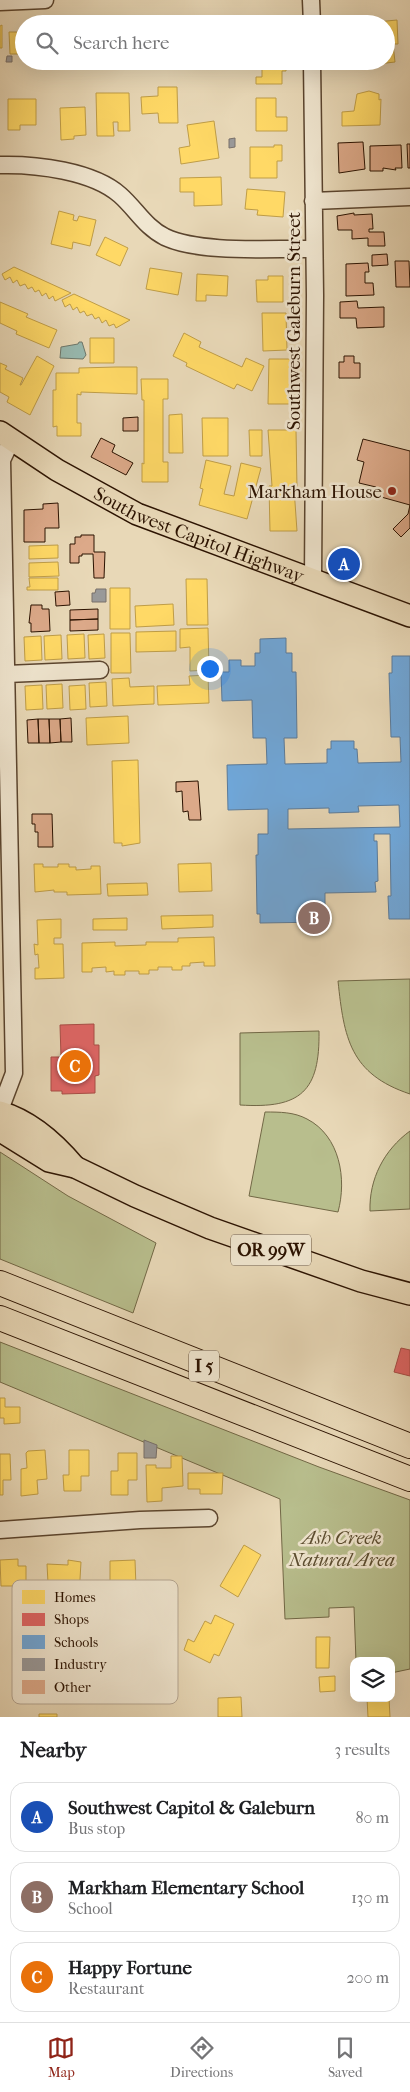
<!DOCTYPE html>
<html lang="en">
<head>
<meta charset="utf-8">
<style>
	body { margin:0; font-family:"IM FELL French Canon",serif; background:#f6f6f6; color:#202124 }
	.controls { position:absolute; right:15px; bottom:15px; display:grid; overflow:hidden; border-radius:10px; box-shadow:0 5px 20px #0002 }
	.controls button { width:45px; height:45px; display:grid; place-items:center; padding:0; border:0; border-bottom:1px solid #e0e0e0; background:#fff; color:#202124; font:25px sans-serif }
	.you { position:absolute; left:209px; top:668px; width:18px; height:18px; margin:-12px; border:4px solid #fff; border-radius:50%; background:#1a73e8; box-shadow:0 0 0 8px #1a73e833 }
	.badge { display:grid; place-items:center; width:32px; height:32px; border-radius:50%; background:#8f2418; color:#fff; font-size:16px; font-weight:700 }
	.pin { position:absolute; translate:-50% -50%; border:2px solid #fff; box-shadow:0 1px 5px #0006 }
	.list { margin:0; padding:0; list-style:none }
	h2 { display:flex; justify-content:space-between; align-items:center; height:65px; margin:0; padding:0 20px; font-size:21px }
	h2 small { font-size:16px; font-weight:400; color:#757577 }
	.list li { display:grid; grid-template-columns:32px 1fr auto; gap:15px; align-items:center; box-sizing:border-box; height:70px; margin:0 10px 10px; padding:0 10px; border:1px solid #e0e0e0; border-radius:15px }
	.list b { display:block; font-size:19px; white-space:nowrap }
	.list p { margin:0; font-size:16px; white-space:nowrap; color:#757577 }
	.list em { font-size:16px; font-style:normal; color:#757577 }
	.icon { flex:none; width:28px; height:28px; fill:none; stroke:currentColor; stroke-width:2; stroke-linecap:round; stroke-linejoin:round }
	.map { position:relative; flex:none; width:410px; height:1717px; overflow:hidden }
	.search { position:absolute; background:#fff; box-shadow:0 5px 20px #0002; left:15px; right:15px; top:15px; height:55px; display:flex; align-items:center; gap:12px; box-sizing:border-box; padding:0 18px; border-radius:28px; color:#757577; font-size:19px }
	.sheet { height:305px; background:#fff }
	nav { display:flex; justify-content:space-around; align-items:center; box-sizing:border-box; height:70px; border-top:1px solid #e0e0e0; background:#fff; font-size:14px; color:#757577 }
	nav a { display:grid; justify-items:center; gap:2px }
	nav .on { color:#8f2418 }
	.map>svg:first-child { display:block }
	.green { fill:#b8be8d; stroke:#726846 }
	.water { fill:#97b9b0; stroke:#6c766a }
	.homes { fill:#ffd966; stroke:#bf9d47 }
	.shops { fill:#e06666; stroke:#aa4d47 }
	.schools { fill:#6fa8dc; stroke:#5b7b9a; fill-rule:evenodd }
	.industry { fill:#999; stroke:#78706b }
	.building { fill:#dca989; stroke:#2b1200 }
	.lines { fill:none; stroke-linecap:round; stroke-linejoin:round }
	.minor-casing { stroke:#5a442e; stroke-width:19 }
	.major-casing { stroke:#2b1200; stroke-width:24 }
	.highway-casing { stroke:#2b1200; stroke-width:26 }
	.minor { stroke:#f0e6d0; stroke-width:16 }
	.major { stroke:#e8d8b7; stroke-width:21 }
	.highway { stroke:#e8d8b7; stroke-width:24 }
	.poi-dot { fill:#8f2418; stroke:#f0e6d0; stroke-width:2 }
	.labels { text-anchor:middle; stroke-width:5; stroke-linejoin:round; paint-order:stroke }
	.shield { fill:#f0e6d0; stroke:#66523e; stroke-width:1 }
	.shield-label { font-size:18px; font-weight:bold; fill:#2b1200 }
	.street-label { font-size:19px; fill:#2b1200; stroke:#f0e6d0 }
	.poi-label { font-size:19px; fill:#2b1200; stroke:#f0e6d0; text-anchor:end }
	.park-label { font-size:19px; font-style:italic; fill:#5c4e31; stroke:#f0e6d0 }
	.key { fill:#f0e6d0; stroke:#b5a692; stroke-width:1 }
	.key-label { font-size:14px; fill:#2b1200 }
</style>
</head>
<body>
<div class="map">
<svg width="410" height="1717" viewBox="0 0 410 1717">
	<rect width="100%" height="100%" fill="#e8d8b7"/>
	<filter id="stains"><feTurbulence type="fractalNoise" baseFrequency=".004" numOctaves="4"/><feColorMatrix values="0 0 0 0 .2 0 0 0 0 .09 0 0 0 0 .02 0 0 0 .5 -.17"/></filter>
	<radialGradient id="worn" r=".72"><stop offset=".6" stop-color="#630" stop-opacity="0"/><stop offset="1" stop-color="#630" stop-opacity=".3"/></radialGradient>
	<path class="green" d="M410,979V1094C350,1074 344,1038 338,981Z
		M319,1031C320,1091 301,1109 240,1105V1033Z
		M265,1112C280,1112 294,1112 307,1119C340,1136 347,1179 338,1212L249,1196Z
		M410,1131V1209L370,1211C369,1179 384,1150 410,1131Z
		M0,1152L68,1196L156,1243L133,1313L0,1259Z
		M0,1342L319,1467L410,1500V1669L391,1673V1661H356L354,1607L329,1608V1617L285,1619L280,1499L0,1382Z"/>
	<path class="water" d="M79,342H82L86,355L83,359L60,358L61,347L78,344Z"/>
	<path class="homes" d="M231,16V24H209V17Z
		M287,18V24H252V19Z
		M183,20L184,24H165V21Z
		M397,20L398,44H393L395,62L378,64V61H386V24H356Z
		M2,25V48H0V26Z
		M9,32H24V54H10Z
		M262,61H286V71H282V84H256V77H262Z
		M158,87H177L178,123H159L158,113L142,114L141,97L158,96Z
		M369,91L379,94V100L381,99L380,125L342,126V112L354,111L357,94Z
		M96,93H129L130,131H118V122H113L114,136H97Z
		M256,98H276V117H287V131H256Z
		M8,99H36V125H20V130H8Z
		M85,107L86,135L74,136V139L61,140L60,108Z
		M214,121L219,158L181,164L179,148L190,146L187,125Z
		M274,145H282V161H277V178H250V147H274Z
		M221,177L222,205L194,206V192H180V178Z
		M247,189L285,192L283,217L257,215L258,210L245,209Z
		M59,211L74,215L73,220L77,221L79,216L96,220L90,246L73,242L72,249L51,244Z
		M105,237L128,248L120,266L96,255Z
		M14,267L71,293L55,301L53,296L49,299L46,293L42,296L39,290L35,292L32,287L28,289L25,284L20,286L17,280L13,283L10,277L5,280L2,274Z
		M150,268L182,273L178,295L146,289Z
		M197,274L228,276L227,296L206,295V301H196Z
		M268,276H283V302H257L256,280H268Z
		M74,294L130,320L116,328L114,324L109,326L106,320L102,323L99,317L95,319L92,314L87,316L84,311L80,313L77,307L73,310L70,304L65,307L62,300Z
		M0,302L28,314L26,317L57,330L49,348L16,334L17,331L0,323Z
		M262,313H286L287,350L263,351Z
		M184,333L201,342L199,347L242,367L246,358L264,366L252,391L237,384L234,389L186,366L187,363L173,356Z
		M90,338H114V363H90Z
		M37,356L54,366L30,415L7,402L9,397L0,392V363L7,366L5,369L23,378L20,385H21Z
		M269,359H293L294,404H268Z
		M116,367H137V394L81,392V395L77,394V423H81V436H57V426L53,427V390H56V373H79V368Z
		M141,379H168V399H163V462H168V482H142V463L144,464V400H142Z
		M182,414L183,453H169V415Z
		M202,418H228V456H203Z
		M249,430H262V456H250Z
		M268,430H296L297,488H294L297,531H270L269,486H272Z
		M206,460L231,466L224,494L234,496L241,463L261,468L247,519L199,505L203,489L200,488Z
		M58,545V558L29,559V546Z
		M58,562L59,576L29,577V563Z
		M29,578H58V590H27V587H30Z
		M186,579H207L208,625H187Z
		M110,588H130V629H110Z
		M173,604L174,625L136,627L135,606Z
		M208,628L209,670L190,671V647L180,648V629Z
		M176,631V651L136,652V632Z
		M111,633H130L131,673H111Z
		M84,634L85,658L68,659L67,635Z
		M104,634L105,658L89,659L88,635Z
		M61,635L62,659L45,660L44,636Z
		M41,636L42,660L25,661L24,637Z
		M208,675L209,703L158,705L157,686L190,685L189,676Z
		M129,678L130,687L154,686V704L113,706L112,679Z
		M106,682L107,706L90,707L89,683Z
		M62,684L63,708L47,709L46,685Z
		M42,685L43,709L26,710L25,686Z
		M85,685L86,709L70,710L69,686Z
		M128,716L129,743L87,745L86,718Z
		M138,760L140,843L122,846V843H114L112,761Z
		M211,863L212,891L179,892L178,864Z
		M34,864H43V867H58V864H69V867H76V870L91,869V866H100L101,894L67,895V892H54V890L35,892Z
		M147,883L148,895L108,896L107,884Z
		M213,915V927L162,929L161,916Z
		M127,918V930H93V919Z
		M61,919V938H54V944H63L64,978L35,979V968H39L38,954L35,955L34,944L38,945L37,920Z
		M214,937L215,966H204V962L190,963V966H182V970H172V967H158V970H149V974H139V971H125V975H114V971L106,972V967L92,968V972H82V943L115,942V946L146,945V942H178V938Z
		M0,1398H5V1407H20V1423L4,1424V1418H0Z
		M45,1450L47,1479L37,1480L38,1494L21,1496V1469L27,1468L26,1453L28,1451Z
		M69,1450H89V1476H81V1491H64L63,1475H69Z
		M118,1453H137V1480H128V1495H111V1471H118Z
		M0,1454H10L11,1480H3V1495H0Z
		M171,1456H182L183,1486L162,1488V1501L147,1502L146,1465H156V1468H171Z
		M188,1473H223L222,1494H200V1489H188Z
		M244,1545L261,1555L238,1597L220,1586Z
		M18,1559V1566H26V1586H1L0,1560Z
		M68,1560L81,1562L79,1596H67V1588L57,1589V1583H48L47,1564L68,1565Z
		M135,1560L136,1587L110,1588V1561Z
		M215,1615L234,1624L219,1656L214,1654L210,1663L184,1650L188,1639L194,1642L205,1621L211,1624Z
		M316,1637H330L329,1668H316Z
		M335,1676V1691L320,1692L319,1677Z
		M241,1697L242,1717H218V1698Z
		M367,1698H389L390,1717H368Z
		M39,1714H57V1717H39Z"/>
	<path class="shops" d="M94,1024V1045H99V1075L95,1076V1093L62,1094V1091H51V1057H61L60,1025Z
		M401,1348L410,1350V1376L394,1372Z"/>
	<path class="schools" d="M286,638V653H292V672H296L297,738H284L285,764L327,763V749H331V741H354V749H357L358,763L401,762L400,737H391L389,673H392V656H410V919H389L388,896H391L390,834H374V841H377L378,881L375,882L376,892L325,893V922L260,923V914H257L256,855H258V834H268V809L228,810L227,765L267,764L266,738H253L252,700L222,701L221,672H229V660H241V666H255V653H260V639ZM399,805L400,827L288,829V809L329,808V813L359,812L358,806Z"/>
	<path class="industry" d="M7,56H12V62H6Z
		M235,138V147L229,148V139Z
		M96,589H106V602H92V593H95Z
		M144,1440L157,1445L156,1458H144Z"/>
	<path class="building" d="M363,142L365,169L339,173L338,143Z
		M407,144H410V168H408Z
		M401,145L402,168H395L396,170L383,168V171H370V146Z
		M354,213V215L372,214L373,229H369V232H384L385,246H368V238L352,239V230H338L337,216Z
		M387,254L388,265L372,266V255Z
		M395,261H409L410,287H396Z
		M368,263L369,272H365V283H373L374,295L346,296V264Z
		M357,301L358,308L384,307V327L357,328L356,318H340V302Z
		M344,356H354V363H360V378H339V362H344Z
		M138,417V431H123V418Z
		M101,438L115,445L112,452L133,463L126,475L91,457Z
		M363,439L410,451V528L401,537L393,529L408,514L410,505L374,495L376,487L359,483L364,462L357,460Z
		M58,503L59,528H45V542H24V510L43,509V504Z
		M81,535H94V552H105L104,578H94L93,554H82V556H79V563H70V544H75V537H81Z
		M69,591L70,605L56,606L55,592Z
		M31,605H42V609H49L50,631L31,632V623H29Z
		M98,609V619L70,620V610Z
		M98,619V630L70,631V620Z
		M71,718L72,742H61L60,719Z
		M38,719H49L50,743H39Z
		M38,719L39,743H28L27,720Z
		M49,719H60L61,742L50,743Z
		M198,781L201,820H189L188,811L183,812L182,791L176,792V782Z
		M32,814H52L53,847H38V832H35V824H32Z"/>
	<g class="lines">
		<g class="minor-casing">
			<path id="minor" d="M311,0L312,24
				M0,2L45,0
				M312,61L315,295L313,580
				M0,165C36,164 93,171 120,195C136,209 145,227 165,237C202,254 272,248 313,249
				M313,201L410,197
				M7,674L100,670
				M0,1110L14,1073L2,460L12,439
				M0,1530L140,1520L209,1518"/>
		</g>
		<g class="major-casing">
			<g id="major">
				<path id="s1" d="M0,432L57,470L137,514L410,616"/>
				<path d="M0,1112C31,1121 55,1143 75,1167"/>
				<path d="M0,1115L4,1133L49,1161L75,1167L135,1196L210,1228L361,1281L410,1294"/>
			</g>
		</g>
		<g class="highway-casing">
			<path id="highway" d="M0,1283L410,1446
				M0,1318L410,1479"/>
		</g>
		<use href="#minor" class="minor"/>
		<use href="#major" class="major"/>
		<use href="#highway" class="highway"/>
	</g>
	<circle class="poi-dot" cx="392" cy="491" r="5"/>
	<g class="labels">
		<g class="shield">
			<rect x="231" y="1234.5" width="80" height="31" rx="4"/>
			<rect x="189" y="1350.5" width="30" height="31" rx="4"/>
		</g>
		<g class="shield-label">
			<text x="271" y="1256">OR 99W</text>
			<text x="204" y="1372">I 5</text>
		</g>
		<g class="street-label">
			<text transform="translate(293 321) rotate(-90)" y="7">Southwest Galeburn Street</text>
			<text dy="7" stroke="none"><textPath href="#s1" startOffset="225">Southwest Capitol Highway</textPath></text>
		</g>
		<g class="poi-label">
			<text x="382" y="498">Markham House</text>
		</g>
		<g class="park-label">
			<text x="342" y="1544">Ash Creek<tspan x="342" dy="22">Natural Area</tspan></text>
		</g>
	</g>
	<rect x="12" y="1580" width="166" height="124" rx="8" class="key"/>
	<rect x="22" y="1590" width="23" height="14" fill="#ffd966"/>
	<rect x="22" y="1613" width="23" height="13" fill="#e06666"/>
	<rect x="22" y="1635" width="23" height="14" fill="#6fa8dc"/>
	<rect x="22" y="1658" width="23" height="13" fill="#999"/>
	<rect x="22" y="1680" width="23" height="14" fill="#dca989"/>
	<g class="key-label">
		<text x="54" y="1602">Homes</text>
		<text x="54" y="1624">Shops</text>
		<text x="54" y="1647">Schools</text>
		<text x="54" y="1669">Industry</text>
		<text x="54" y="1692">Other</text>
	</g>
	<rect width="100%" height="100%" filter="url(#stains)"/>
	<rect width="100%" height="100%" fill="url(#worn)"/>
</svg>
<div class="controls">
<button><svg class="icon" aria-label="layers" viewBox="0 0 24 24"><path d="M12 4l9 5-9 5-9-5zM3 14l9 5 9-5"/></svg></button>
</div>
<div class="you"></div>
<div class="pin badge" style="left:344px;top:564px;background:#1a4fb4">A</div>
<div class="pin badge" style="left:314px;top:918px;background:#8d6e63">B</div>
<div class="pin badge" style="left:75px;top:1066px;background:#e8710a">C</div>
<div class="search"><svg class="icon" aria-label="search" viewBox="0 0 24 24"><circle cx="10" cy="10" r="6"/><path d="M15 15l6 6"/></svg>Search here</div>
</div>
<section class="sheet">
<h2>Nearby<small>3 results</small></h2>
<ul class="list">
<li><span class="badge" style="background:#1a4fb4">A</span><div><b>Southwest Capitol &amp; Galeburn</b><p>Bus stop</p></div><em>80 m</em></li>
<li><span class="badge" style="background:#8d6e63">B</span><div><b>Markham Elementary School</b><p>School</p></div><em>130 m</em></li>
<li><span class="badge" style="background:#e8710a">C</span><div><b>Happy Fortune</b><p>Restaurant</p></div><em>200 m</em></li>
</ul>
</section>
<nav>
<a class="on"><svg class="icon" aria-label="map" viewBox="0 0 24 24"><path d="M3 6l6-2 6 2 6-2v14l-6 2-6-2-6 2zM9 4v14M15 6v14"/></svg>Map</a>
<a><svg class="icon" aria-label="directions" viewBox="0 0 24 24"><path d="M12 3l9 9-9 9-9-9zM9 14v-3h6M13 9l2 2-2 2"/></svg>Directions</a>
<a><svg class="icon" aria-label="saved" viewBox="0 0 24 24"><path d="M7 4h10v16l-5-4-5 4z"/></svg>Saved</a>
</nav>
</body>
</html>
